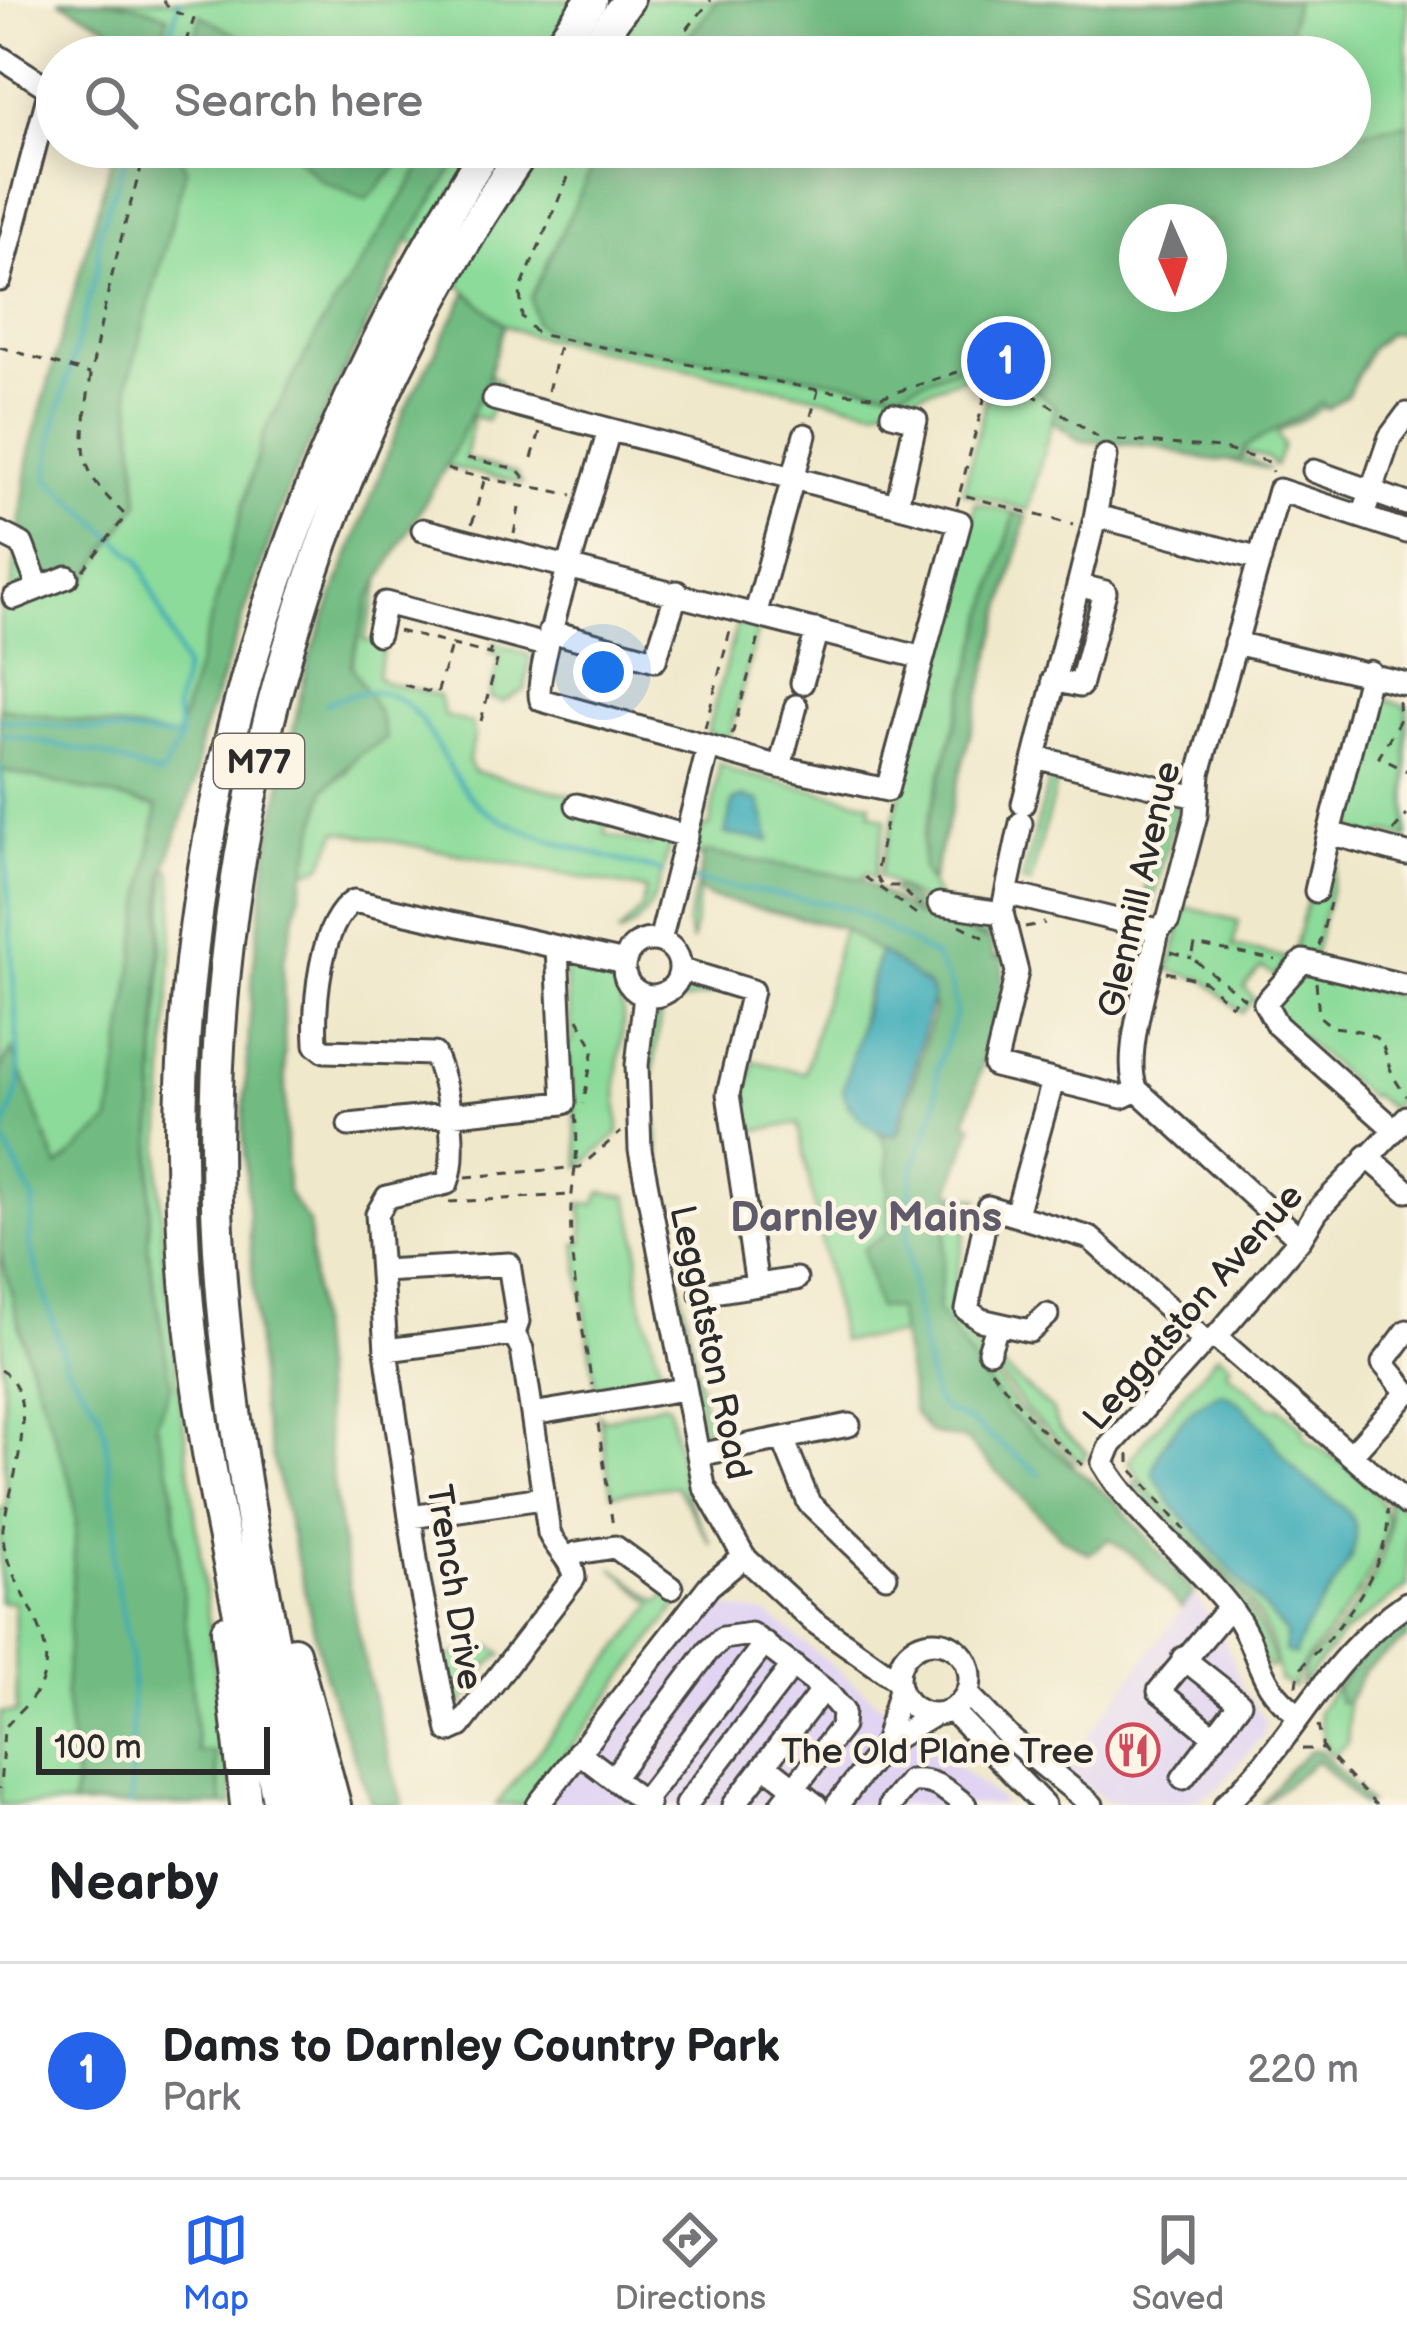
<!DOCTYPE html>
<html lang="en">
<head>
<meta charset="utf-8">
<style>
	body { margin:0; font-family:"Balsamiq Sans",sans-serif; background:#f6f6f6; color:#202124 }
	.compass { position:absolute; left:1119px; top:204px; width:108px; height:108px; border-radius:50%; background:#fff; box-shadow:0 6px 30px #0003; rotate:177deg }
	.scale { position:absolute; left:36px; bottom:30px; width:234px; box-sizing:border-box; padding-left:12px; border:6px solid #2b2b2b; border-top:0; font-size:33px; line-height:42px; white-space:nowrap; color:#2b2b2b; -webkit-text-stroke:9px #fcf5e5; paint-order:stroke }
	.you { position:absolute; left:603px; top:672px; width:42px; height:42px; margin:-30px; border:9px solid #fff; border-radius:50%; background:#1a73e8; box-shadow:0 0 0 18px #1a73e833 }
	.badge { display:grid; place-items:center; width:78px; height:78px; border-radius:50%; background:#2563eb; color:#fff; font-size:39px; font-weight:700 }
	.pin { position:absolute; translate:-50% -50%; border:6px solid #fff; box-shadow:0 3px 12px #0006 }
	.list { margin:0; padding:0; list-style:none }
	h2 { display:flex; justify-content:space-between; align-items:center; height:156px; margin:0; padding:0 48px; font-size:51px }
	h2 small { font-size:39px; font-weight:400; color:#757577 }
	.list li { display:grid; grid-template-columns:78px 1fr auto; gap:36px; align-items:center; box-sizing:border-box; height:216px; padding:0 48px; border-top:3px solid #e0e0e0 }
	.list b { display:block; font-size:45px; white-space:nowrap }
	.list p { margin:0; font-size:39px; white-space:nowrap; color:#757577 }
	.list em { font-size:39px; font-style:normal; color:#757577 }
	.icon { flex:none; width:66px; height:66px; fill:none; stroke:currentColor; stroke-width:2; stroke-linecap:round; stroke-linejoin:round }
	.map { position:relative; flex:none; width:1407px; height:1805px; overflow:hidden }
	.search { position:absolute; background:#fff; box-shadow:0 6px 30px #0003; left:36px; right:36px; top:36px; height:132px; display:flex; align-items:center; gap:30px; box-sizing:border-box; padding:0 42px; border-radius:66px; color:#757577; font-size:45px }
	.sheet { height:372px; background:#fff }
	nav { display:flex; justify-content:space-around; align-items:center; box-sizing:border-box; height:168px; border-top:3px solid #e0e0e0; background:#fff; font-size:33px; color:#757577 }
	nav a { display:grid; justify-items:center; gap:6px }
	nav .on { color:#2563eb }
	.map>svg:first-child { display:block }
	.built { fill:#e1d4f3 }
	.green { fill:#8cdb9a; stroke:#5c8362; stroke-width:3; fill-rule:evenodd }
	.forest { fill:#71bb82; stroke:#4e7356; stroke-width:3; fill-rule:evenodd }
	.water { fill:#3babb7; stroke:#336b71; stroke-width:3 }
	.lines { fill:none; stroke-linecap:round; stroke-linejoin:round }
	.stream { stroke:#3babb7; stroke-width:4.5 }
	.minor-casing { stroke:#494743; stroke-width:27 }
	.highway-casing { stroke:#494743; stroke-width:36 }
	.path { stroke:#494743; stroke-width:3; stroke-dasharray:9 9; stroke-linecap:butt }
	.minor { stroke:#fff; stroke-width:21 }
	.highway { stroke:#fff; stroke-width:30 }
	.labels { text-anchor:middle; stroke-width:9; stroke-linejoin:round; paint-order:stroke }
	.shield { fill:#fcf5e5; stroke:#6a6863; stroke-width:3 }
	.shield-label { font-size:33px; font-weight:bold; fill:#2b2b2b }
	.street-label { font-size:36px; fill:#2b2b2b; stroke:#fcf5e5 }
	.poi-label { font-size:36px; fill:#2b2b2b; stroke:#fcf5e5; text-anchor:end }
	.quarter-label { font-size:42px; font-weight:bold; fill:#605b6b; stroke:#fcf5e5 }
</style>
</head>
<body>
<div class="map">
<svg width="1407" height="1805" viewBox="0 0 1407 1805">
	<rect width="100%" height="100%" fill="#fcf5e5"/>
	<filter id="ink" filterUnits="userSpaceOnUse"><feTurbulence type="fractalNoise" baseFrequency=".00833" numOctaves="2"/><feDisplacementMap in="SourceGraphic" scale="24" xChannelSelector="R" yChannelSelector="G"/><feConvolveMatrix kernelMatrix="1 2 1 2 8 2 1 2 1" color-interpolation-filters="sRGB"/></filter>
	<filter id="wash" filterUnits="userSpaceOnUse"><feTurbulence type="fractalNoise" baseFrequency=".004" numOctaves="4" result="noise"/><feDisplacementMap in="SourceGraphic" scale="48" xChannelSelector="R" yChannelSelector="G"/><feGaussianBlur stdDeviation="2.7" result="paint"/><feColorMatrix in="noise" values="0 0 0 0 0 0 0 0 0 0 0 0 0 0 0 0 0 1.4 0 .05"/><feComposite in="paint" operator="in"/></filter>
	<g filter="url(#wash)">
		<rect width="100%" height="100%" fill="#f0e8cb"/>
		<path class="built" d="M1194,1593L1226,1643L1243,1690L1266,1721L1263,1735L1218,1789L1189,1803L1107,1801L1064,1769Z
			M715,1605L769,1615L1006,1805H528Z"/>
		<path class="green" d="M59,0H1407V332L1387,334L1371,348L1348,394L1277,433L1283,446L1275,466L1268,458L1244,452L1243,457L1270,469L1155,446L1080,441L1052,421L1028,510L963,492L992,376L972,374L875,409L529,335L504,325L409,239L289,485L200,741L0,708V606L11,593L30,449L115,147H1350V57H154L156,53ZM1137,222H1209V294H1137Z
			M489,374L500,383L487,420L473,416L465,459L516,473L522,483L446,466Z
			M976,503L1015,513L923,839V870L938,899L992,917L996,933L984,937L879,876Z
			M380,581L364,640L385,645L377,674L381,681L439,696L444,716L471,723L475,735L468,762L473,771L574,796L607,822L605,834L651,846L655,833L671,838C661,875 658,919 617,935L641,910L646,890L338,831L322,866L305,871L325,789L346,773L380,716L351,665L369,599Z
			M737,623L758,629L729,738L707,733Z
			M494,642L530,656L525,690L502,702L489,698L500,656L491,653Z
			M1376,696L1407,706V838L1385,832L1374,838L1340,822L1349,780L1360,773L1366,748L1361,737Z
			M720,763L735,772L871,803V814L886,819L874,878L866,873L862,879L704,853L692,942L687,924L703,860L695,851L701,830L710,825Z
			M2,769L157,807L110,1121L58,1168L12,1050L0,1071V847L7,851Z
			M1051,772L1059,774L1030,884L1022,882Z
			M1168,802L1177,805L1149,915L1127,914V909L1140,912Z
			M1333,842L1342,843L1314,956L1294,951L1307,901Z
			M166,867L171,869L174,909L159,1176L164,1270L232,1805H223L214,1752L198,1753L172,1483L156,1423L171,1385L148,1249Z
			M1186,907L1239,921L1233,946L1287,958L1275,976L1262,967L1244,987L1254,998L1242,1013L1205,980L1169,970Z
			M843,928L880,951L864,999L846,1105L881,1135L888,1150V1233L901,1335L841,1341L798,1124L748,1131L745,1101L754,1061L805,1073Z
			M576,964C645,984 618,1034 617,1085C617,1101 619,1117 619,1133L580,1167L567,1047L573,1040L564,968Z
			M1302,973L1407,999V1088L1390,1108L1372,1094L1369,1097L1275,1014V997Z
			M709,988V995L671,1004L660,1017L652,1084L664,1204L710,1439L701,1431C685,1349 619,1081 655,1015C666,993 686,990 709,988Z
			M601,1192L628,1196L638,1241L639,1294L664,1379L601,1387L596,1393L576,1244L584,1242L581,1203L595,1204Z
			M957,1194L979,1199L976,1212L970,1211L949,1311L1015,1405L1075,1464C1019,1448 967,1359 938,1311L945,1240Z
			M0,1251L27,1355L72,1486L76,1524L65,1695L76,1782L72,1805H0V1713L17,1712L14,1602H0V1509L6,1508Z
			M999,1347L997,1363L1052,1410L1059,1428L1088,1453L1081,1462L1026,1410L988,1359Z
			M1218,1354L1231,1364L1226,1370L1271,1408H1280L1303,1428L1305,1438C1336,1462 1377,1477 1387,1520C1383,1563 1350,1606 1324,1639C1308,1659 1299,1662 1294,1687L1279,1680C1272,1583 1170,1540 1129,1460Z
			M663,1403L669,1406L687,1498L711,1544L676,1486L612,1494L599,1415L605,1420Z
			M1137,1480C1187,1536 1254,1592 1275,1666L1268,1668L1240,1606L1132,1484Z
			M1384,1494L1407,1511V1587L1344,1633L1300,1686L1304,1665C1345,1631 1407,1548 1384,1494Z
			M612,1567L659,1602L677,1583L689,1590L528,1805H496L654,1604Z
			M492,1646L503,1654L489,1664L454,1716L442,1658Z
			M1335,1687L1339,1702L1347,1703L1348,1743L1333,1755L1326,1750L1318,1712Z"/>
		<path class="forest" d="M59,0C96,0 138,0 168,17L157,53Z
			M718,0H1295L1286,57H672Z
			M201,15L275,57H191Z
			M1407,123V332L1387,334L1371,348L1348,394L1327,409L1322,403L1246,447L1240,461L1206,460L1154,446L1080,441L1052,420L1056,407L1004,363L965,365L898,391L555,335L535,323L531,297L602,147H1350V134ZM1137,222H1209V294H1137Z
			M115,147H178L186,170L129,380L139,503L85,581L44,575L19,531L30,449Z
			M286,147H416L366,200L320,180Z
			M434,147H467L409,238L289,485L200,740L196,778L163,875L148,1249L171,1385L156,1423L172,1483L198,1752H214L223,1805H72L76,1782L65,1695L76,1524L72,1486L27,1355L0,1250V1071L12,1049L58,1167L110,1121L157,807L2,770L7,853L0,847V708L177,737L264,433L321,326Z
			M467,292L504,325L486,383L446,466L369,599L351,665L380,715L386,739L359,755L325,789L283,965L287,1192L309,1223C320,1419 344,1618 403,1805H372L328,1688L261,1409L243,1126L253,972L269,842L308,662L405,409Z
			M1015,513L1027,516L932,881L923,870V839Z
			M704,852L862,879L921,919L891,890L898,888L932,918L990,941L995,958L1003,956L1002,992L966,1122L973,1125L950,1191L957,1194L945,1240L938,1311L1010,1414L1116,1502L1194,1593L1181,1608L1139,1560L1109,1539L1089,1554L1060,1536L966,1440L930,1433L914,1413L897,1309L877,1308L863,1249L888,1233V1150L882,1135H895L901,1128L934,1010L929,987L843,928L709,897L698,889Z
			M1407,1619V1638L1364,1671L1347,1703L1339,1702L1335,1687L1372,1644Z
			M1310,1751H1320L1369,1803L1362,1805L1317,1760L1261,1805L1290,1768Z"/>
		<path class="water" d="M743,797L760,801L770,841L725,834L733,801Z
			M880,951L929,987L933,997L896,1135C874,1134 848,1113 843,1091Z
			M1224,1393C1259,1411 1273,1448 1300,1474C1315,1488 1338,1499 1350,1515C1378,1552 1302,1614 1295,1655L1285,1652L1286,1633L1173,1506L1153,1474C1156,1445 1194,1398 1224,1393Z"/>
		<g class="lines">
			<path class="stream" d="M163,57L180,0
				M326,704C436,652 426,781 496,817C546,843 609,858 663,872
				M0,720L181,738
				M0,734L101,754L160,776L181,738L176,709L185,668L139,560L48,478L53,433L98,265L99,232L130,147
				M0,766L20,1083L2,1137L34,1200L29,1243L66,1365L98,1409L105,1434L116,1525L113,1565L132,1663L131,1805
				M691,880L852,908L935,957L951,985L956,1012L937,1070L936,1108L914,1166L909,1200L907,1240L916,1313L934,1397L943,1409L972,1423L1040,1474"/>
		</g>
	</g>
	<g filter="url(#ink)">
		<g class="lines">
			<g class="minor-casing">
				<path id="minor" d="M0,57L50,89L0,280
					M494,399L960,522L887,790L780,767L541,700C530,680 599,469 609,430
					M892,414L916,420L897,505
					M1314,471L1407,504
					M1363,516L1390,437L1407,414
					M1095,518L1106,456
					M423,530L923,658
					M0,533L22,544L38,586
					M14,598L67,577
					M756,612L805,435
					M550,631L655,660L677,592
					M378,634L385,603L545,645
					M1235,643L1407,684
					M1370,672L1329,833L1407,854
					M1053,680L1080,686L1105,592L1078,585
					M802,683L817,630
					M780,767L796,706
					M1196,797L1035,757L1092,530L1095,518L1108,519L1260,559
					M1023,804L1035,757
					M577,805L687,836
					M1021,823L1002,913L1017,972L995,1066L1122,1097L1137,1090
					M1316,891L1329,833
					M1009,894L1158,930
					M939,904L1002,913
					M624 968a28 28 0 1 1 56 0a28 28 0 1 1-56 0Z
					M660,941L708,749
					M557,947L625,962
					M680,969L752,991L728,1094L757,1285
					M645,995L637,1065L640,1150L704,1486L744,1557L813,1621L898,1681
					M349,1125L564,1103L557,947L354,901C319,923 314,1005 316,1044L325,1051L434,1054C448,1084 459,1153 447,1183L387,1197L377,1214L386,1350L419,1580L449,1731L460,1726L574,1578C573,1561 556,1549 549,1533L532,1414L684,1389
					M1395,1130L1277,1025L1265,1003L1303,961L1407,986
					M1367,1156L1407,1191
					M1016,1214L1053,1081
					M1300,1239L1137,1090C1120,1058 1152,967 1158,930L1168,921L1196,815L1199,773L1279,490L1407,532
					M382,1271L509,1264L518,1321L514,1334L522,1349L532,1414
					M701,1294L796,1279
					M1047,1315L1030,1331L981,1320L967,1310L988,1207L1090,1238L1205,1341
					M1407,1331L1383,1363L1407,1392
					M1216,1337L1351,1455L1407,1393
					M386,1350L514,1334
					M989,1351L998,1324
					M783,1439L809,1503L886,1576
					M698,1455L849,1425
					M1351,1455L1407,1504
					M411,1517L542,1498
					M568,1561L577,1553L615,1547L671,1588
					M898 1678a36 36 0 1 1 72 0a36 36 0 1 1-72 0Z
					M967,1693L1011,1739L1092,1805
					M951,1710L1044,1805
					M1298,1714C1255,1685 1262,1652 1234,1613C1196,1561 1136,1519 1103,1463L1110,1446L1205,1341L1216,1337L1300,1239L1317,1211L1407,1117
					M1215,1737L1159,1691L1229,1607
					M885,1744L900,1689
					M578,1752L648,1805
					M766,1766L816,1805
					M613,1778L708,1651L723,1638L751,1634L827,1692L843,1711L842,1726L781,1805
					M1183,1778L1240,1703L1183,1658
					M643,1802L765,1643
					M538,1805L709,1586L744,1557
					M686,1805L793,1665
					M734,1805L823,1689
					M837,1805L885,1744L935,1714
					M890,1805L910,1781C936,1779 946,1790 965,1805
					M1225,1805C1296,1740 1322,1661 1407,1603"/>
			</g>
			<g class="highway-casing">
				<path id="highway" d="M550,57L591,0
					M587,57L628,0
					M227,1630L246,1805
					M294,1652L335,1805
					M279,1805C243,1623 195,1438 184,1253C160,853 275,482 488,147
					M306,1805C273,1640 238,1474 223,1305C187,898 294,485 526,147"/>
			</g>
			<path class="path" d="M163,0L170,10L194,19L180,57
				M664,57L711,0
				M587,147L574,163L520,291L522,317L537,334L818,390L881,397L967,369L995,370L1098,437
				M0,347L90,374
				M548,391L560,342
				M811,416L818,391
				M1118,440L1220,448L1269,462L1272,472
				M467,458L517,469L529,483
				M532,458L540,431
				M447,469C489,481 530,485 572,495
				M960,492L991,373
				M957,505L960,494L1073,525
				M472,524L484,481
				M514,534L519,508
				M83,570L126,516C108,498 90,482 85,456C76,403 128,203 148,147
				M398,631L489,654
				M404,685L437,694L451,646
				M1398,701L1399,721L1379,757L1407,771
				M481,721L498,657L489,654L491,648
				M705,728L731,627
				M732,735L760,634
				M889,806L876,875L882,886H898L920,905
				M1393,831L1407,815
				M865,877L919,916
				M960,925L987,939
				M1025,927L1045,923
				M1319,946L1330,903
				M1171,952L1192,958
				M1166,972L1204,981L1231,1005L1239,997
				M1316,982L1319,1016L1332,1027C1407,1034 1369,1052 1407,1096
				M1245,999L1192,958L1195,944L1276,960
				M578,1019L594,1048L583,1104
				M575,1115C580,1155 573,1171 571,1207C568,1266 583,1327 592,1385
				M466,1177L580,1167L621,1132
				M449,1202L571,1195
				M0,1370C46,1395 8,1490 3,1528C0,1578 52,1618 45,1669C41,1697 19,1709 4,1729L0,1789
				M991,1370L1034,1423L1083,1465
				M598,1424L613,1527
				M1129,1454V1466L1185,1530
				M1297,1686C1299,1664 1307,1661 1321,1647C1350,1616 1394,1552 1387,1510
				M1318,1725L1323,1749
				M1302,1749H1323L1376,1805"/>
			<use href="#minor" class="minor"/>
			<use href="#highway" class="highway"/>
		</g>
	</g>
	<defs>
		<g id="restaurant-ring" transform="scale(2.7)"><circle r="9.5" fill="#fcf5e5" stroke="#d1495b" stroke-width="1.5"/><path d="M-5-6h1v4h1v-4h1v4h1v-4h1v5L-1.5 .5V6h-2V.5L-5-1ZM5-6V6H3V1.5H1.5Q1.5-4 5-6Z" fill="#d1495b"/></g>
	</defs>
	<g fill-rule="evenodd">
		<use href="#restaurant-ring" x="1133" y="1750"/>
	</g>
	<g class="labels">
		<rect class="shield" x="214" y="734" width="90" height="54" rx="9"/>
		<g class="shield-label">
			<text x="259" y="773">M77</text>
		</g>
		<g class="street-label">
			<text transform="translate(1138 889) rotate(-77)" y="13">Glenmill Avenue</text>
			<text transform="translate(1192 1306) rotate(-49)" y="13">Leggatston Avenue</text>
			<text transform="translate(712 1342) rotate(78)" y="13">Leggatston Road</text>
			<text transform="translate(456 1587) rotate(81)" y="13">Trench Drive</text>
		</g>
		<g class="poi-label">
			<text x="1094" y="1763">The Old Plane Tree</text>
		</g>
		<g class="quarter-label">
			<text x="866" y="1231">Darnley Mains</text>
		</g>
	</g>
</svg>
<svg class="compass" viewBox="-18 -18 36 36"><path d="M0-13l5 13h-10z" fill="#e53935"/><path d="M0 13l5-13h-10z" fill="#757577"/></svg>
<div class="scale">100 m</div>
<div class="you"></div>
<div class="pin badge" style="left:1006px;top:361px">1</div>
<div class="search"><svg class="icon" aria-label="search" viewBox="0 0 24 24"><circle cx="10" cy="10" r="6"/><path d="M15 15l6 6"/></svg>Search here</div>
</div>
<section class="sheet">
<h2>Nearby<small></small></h2>
<ul class="list">
<li><span class="badge">1</span><div><b>Dams to Darnley Country Park</b><p>Park</p></div><em>220 m</em></li>
</ul>
</section>
<nav>
<a class="on"><svg class="icon" aria-label="map" viewBox="0 0 24 24"><path d="M3 6l6-2 6 2 6-2v14l-6 2-6-2-6 2zM9 4v14M15 6v14"/></svg>Map</a>
<a><svg class="icon" aria-label="directions" viewBox="0 0 24 24"><path d="M12 3l9 9-9 9-9-9zM9 14v-3h6M13 9l2 2-2 2"/></svg>Directions</a>
<a><svg class="icon" aria-label="saved" viewBox="0 0 24 24"><path d="M7 4h10v16l-5-4-5 4z"/></svg>Saved</a>
</nav>
</body>
</html>
